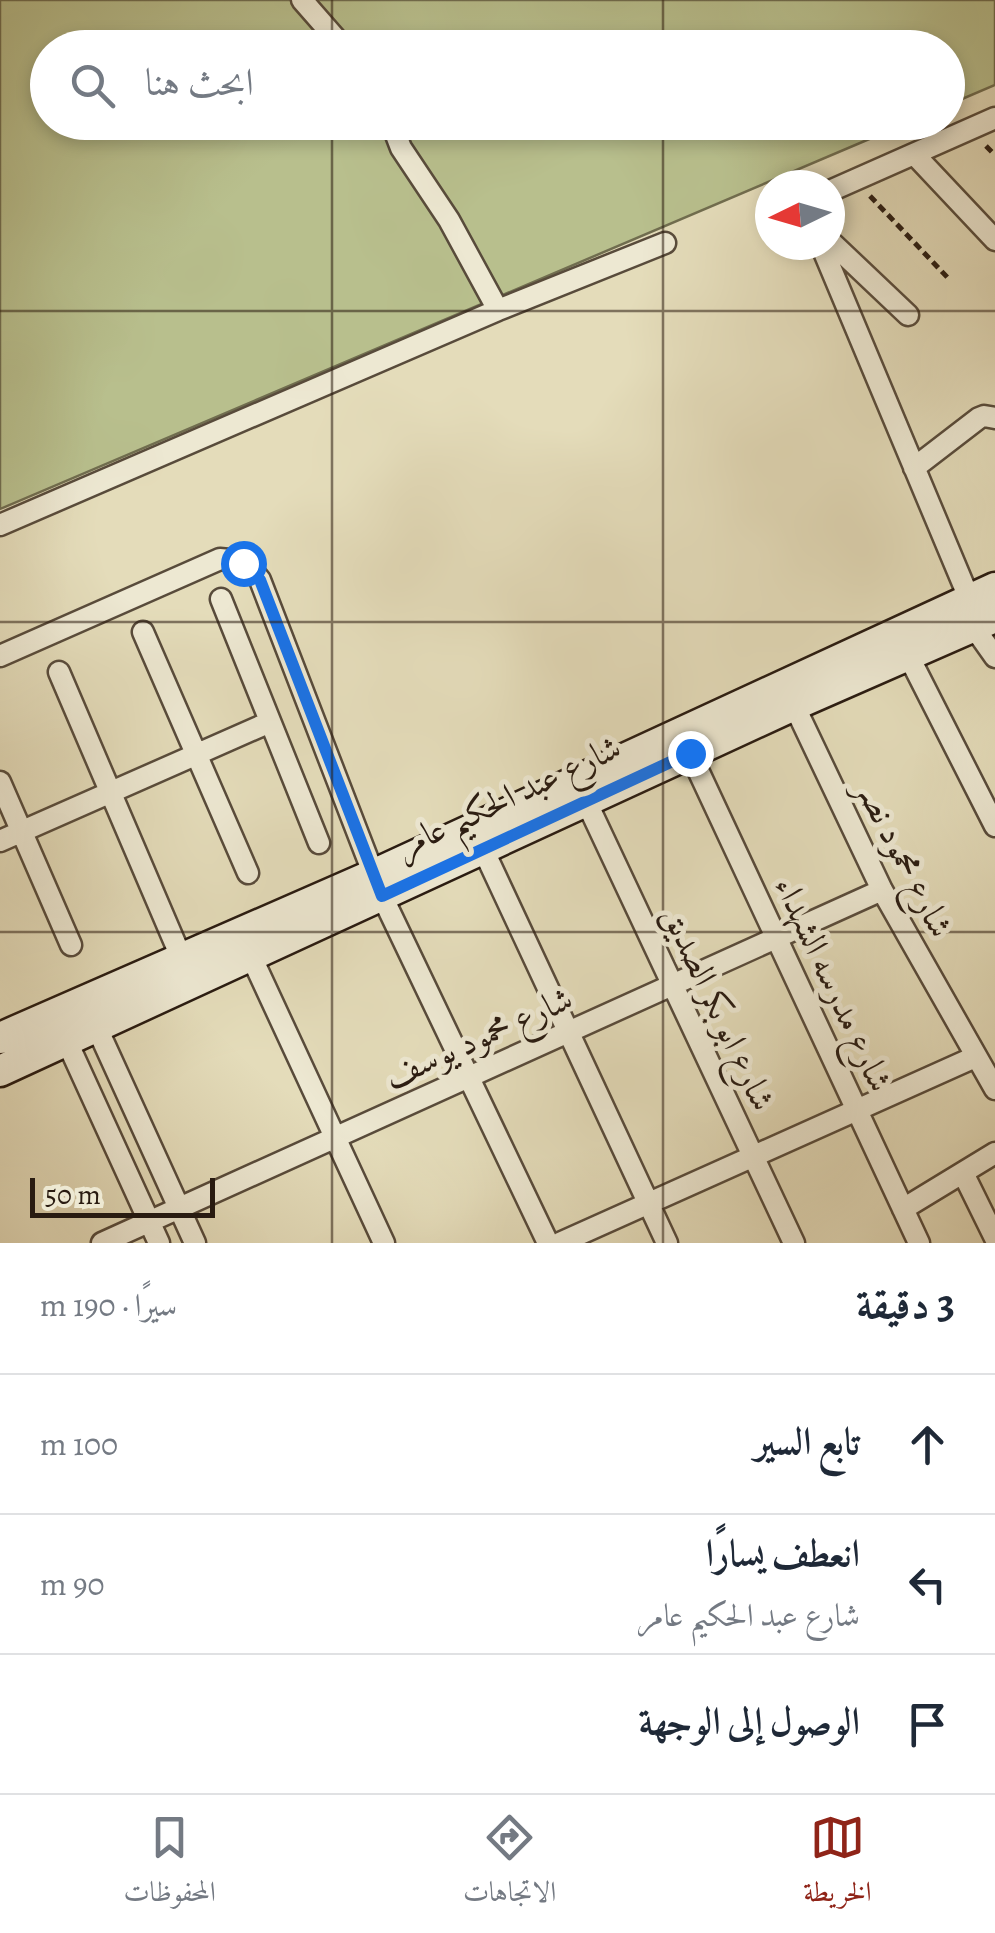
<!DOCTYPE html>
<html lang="ar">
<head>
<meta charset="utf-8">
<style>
	body { margin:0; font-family:Alegreya,Amiri,serif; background:#f6f6f7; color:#1f2937; direction:rtl }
	.compass { position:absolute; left:755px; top:170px; width:90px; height:90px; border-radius:50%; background:#fff; box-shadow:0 5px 15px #0003; rotate:265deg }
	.scale { position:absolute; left:30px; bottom:25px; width:185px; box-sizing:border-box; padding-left:10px; border:5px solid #291b11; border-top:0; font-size:28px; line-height:35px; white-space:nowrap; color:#291b11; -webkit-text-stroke:8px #ede8d2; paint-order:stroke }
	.stop { position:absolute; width:30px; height:30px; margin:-22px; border:8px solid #1a73e8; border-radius:50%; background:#fff }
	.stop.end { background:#1a73e8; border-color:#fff; box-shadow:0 2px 10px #0008 }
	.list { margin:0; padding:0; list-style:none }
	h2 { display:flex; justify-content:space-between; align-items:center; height:130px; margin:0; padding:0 40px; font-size:42px }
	h2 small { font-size:32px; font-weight:400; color:#747a83 }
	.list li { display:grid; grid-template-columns:65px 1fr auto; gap:30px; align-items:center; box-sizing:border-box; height:140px; padding:0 40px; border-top:2px solid #e0e1e3 }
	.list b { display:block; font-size:38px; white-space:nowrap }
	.list p { margin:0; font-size:32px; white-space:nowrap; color:#747a83 }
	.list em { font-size:32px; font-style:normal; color:#747a83 }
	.icon { flex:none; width:55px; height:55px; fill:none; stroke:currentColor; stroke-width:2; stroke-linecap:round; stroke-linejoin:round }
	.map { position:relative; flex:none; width:995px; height:1243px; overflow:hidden; direction:ltr }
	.search { position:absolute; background:#fff; box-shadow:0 5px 15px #0003; left:30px; right:30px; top:30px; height:110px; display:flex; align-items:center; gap:25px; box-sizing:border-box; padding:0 35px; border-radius:55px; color:#747a83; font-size:38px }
	.sheet { height:550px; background:#fff }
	nav { display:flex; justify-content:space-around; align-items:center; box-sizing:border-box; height:140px; border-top:2px solid #e0e1e3; background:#fff; font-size:28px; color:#747a83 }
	nav a { display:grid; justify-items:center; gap:5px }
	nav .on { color:#8f2418 }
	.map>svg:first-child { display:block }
	.green { fill:#b8bf8d; stroke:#706d4f; stroke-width:2.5 }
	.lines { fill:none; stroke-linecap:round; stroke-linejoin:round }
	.street-casing { stroke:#584b3b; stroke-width:25 }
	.secondary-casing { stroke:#291b11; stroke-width:35 }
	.path { stroke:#291b11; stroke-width:5; stroke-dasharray:8 5; stroke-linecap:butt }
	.street { stroke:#ede8d2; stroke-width:20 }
	.secondary { stroke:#ede8d2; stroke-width:30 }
	.route { stroke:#1a73e8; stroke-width:12 }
	.grid { fill:none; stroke:#291b11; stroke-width:2.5; stroke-opacity:0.55 }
	.labels { text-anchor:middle; stroke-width:10; stroke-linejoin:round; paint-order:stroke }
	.street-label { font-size:35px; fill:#291b11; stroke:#ede8d2 }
</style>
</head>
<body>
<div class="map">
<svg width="995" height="1243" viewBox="0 0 995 1243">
	<rect width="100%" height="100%" fill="#e4dcba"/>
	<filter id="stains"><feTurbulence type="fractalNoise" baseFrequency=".002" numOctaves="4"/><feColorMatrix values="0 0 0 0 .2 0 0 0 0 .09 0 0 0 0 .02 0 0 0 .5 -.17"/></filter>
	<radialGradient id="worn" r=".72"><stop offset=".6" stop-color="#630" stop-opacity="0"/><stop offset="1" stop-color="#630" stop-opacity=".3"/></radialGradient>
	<path class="green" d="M0,0H995V85L948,105V48H48V122L907,123L0,509Z"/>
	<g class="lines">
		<g class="street-casing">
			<path id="street" d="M302,0L344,48
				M391,122L401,148L449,220L498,310
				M914,154L995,240
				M830,191L995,118
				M830,241L908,315
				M821,245L969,598
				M914,468L979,418L984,416L995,418
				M0,525L498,310L665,243
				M221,599L319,843
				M973,626L995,657
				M143,632L248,873
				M904,647L995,826
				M0,656L220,559C238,560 249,565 260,580L382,896L548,1243
				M59,672L181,957
				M794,705L882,890L995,1089
				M690,753L919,1243
				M0,782L71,945
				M586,801L794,1243
				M0,841L270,722
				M483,849L667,1243
				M251,956L384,1243
				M92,1017L195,1243
				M63,1033L159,1243
				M963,1173L995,1238
				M903,1209L995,1153
				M102,1243L882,890
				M560,1243L975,1057"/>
		</g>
		<g class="secondary-casing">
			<path id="secondary" d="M0,1038L373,875L995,588
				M0,1071L794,705L995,617"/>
		</g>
		<path class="path" d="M986,146L995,155
			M870,196L948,278"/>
		<use href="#street" class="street"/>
		<use href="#secondary" class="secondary"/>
	</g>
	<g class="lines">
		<path class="route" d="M243,563L260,580L382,896L690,753"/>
	</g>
	<path class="grid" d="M332,0V48M663,0V48M332,122V1243M663,122V1243M0,311H995M0,622H995M0,932H995"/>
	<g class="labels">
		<g class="street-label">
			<text transform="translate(508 796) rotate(-25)" y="12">شارع عبد الحكيم عامر</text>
			<text transform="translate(905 858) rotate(63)" y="12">شارع محمود نصر</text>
			<text transform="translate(834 984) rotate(65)" y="12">شارع مدرسه الشهداء</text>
			<text transform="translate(719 1008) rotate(65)" y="12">شارع ابو بكر الصديق</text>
			<text transform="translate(478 1037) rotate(-24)" y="12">شارع محمود يوسف</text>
		</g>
	</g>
	<rect width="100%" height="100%" filter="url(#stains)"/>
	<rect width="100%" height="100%" fill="url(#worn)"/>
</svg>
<svg class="compass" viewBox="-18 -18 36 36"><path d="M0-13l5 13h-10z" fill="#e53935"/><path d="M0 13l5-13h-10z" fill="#747a83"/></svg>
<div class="scale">50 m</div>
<div class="stop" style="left:243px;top:563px"></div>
<div class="stop end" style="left:690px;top:753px"></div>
<div class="search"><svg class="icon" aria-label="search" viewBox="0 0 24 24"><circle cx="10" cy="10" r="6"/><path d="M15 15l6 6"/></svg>ابحث هنا</div>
</div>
<section class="sheet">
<h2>3 دقيقة<small>سيرًا · 190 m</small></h2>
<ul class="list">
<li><svg class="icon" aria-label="ahead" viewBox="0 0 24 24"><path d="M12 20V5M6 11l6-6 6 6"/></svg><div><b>تابع السير</b></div><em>100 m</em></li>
<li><svg class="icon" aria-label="left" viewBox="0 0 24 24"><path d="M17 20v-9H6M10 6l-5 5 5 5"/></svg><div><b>انعطف يسارًا</b><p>شارع عبد الحكيم عامر</p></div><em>90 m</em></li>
<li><svg class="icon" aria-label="arrive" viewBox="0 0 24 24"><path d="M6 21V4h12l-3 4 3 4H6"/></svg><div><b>الوصول إلى الوجهة</b></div></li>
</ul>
</section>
<nav>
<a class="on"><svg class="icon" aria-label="map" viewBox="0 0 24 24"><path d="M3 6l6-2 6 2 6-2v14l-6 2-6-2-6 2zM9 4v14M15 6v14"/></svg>الخريطة</a>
<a><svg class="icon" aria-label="directions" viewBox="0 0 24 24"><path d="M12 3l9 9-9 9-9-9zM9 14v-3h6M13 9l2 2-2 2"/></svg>الاتجاهات</a>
<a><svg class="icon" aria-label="saved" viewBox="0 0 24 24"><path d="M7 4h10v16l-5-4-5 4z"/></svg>المحفوظات</a>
</nav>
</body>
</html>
